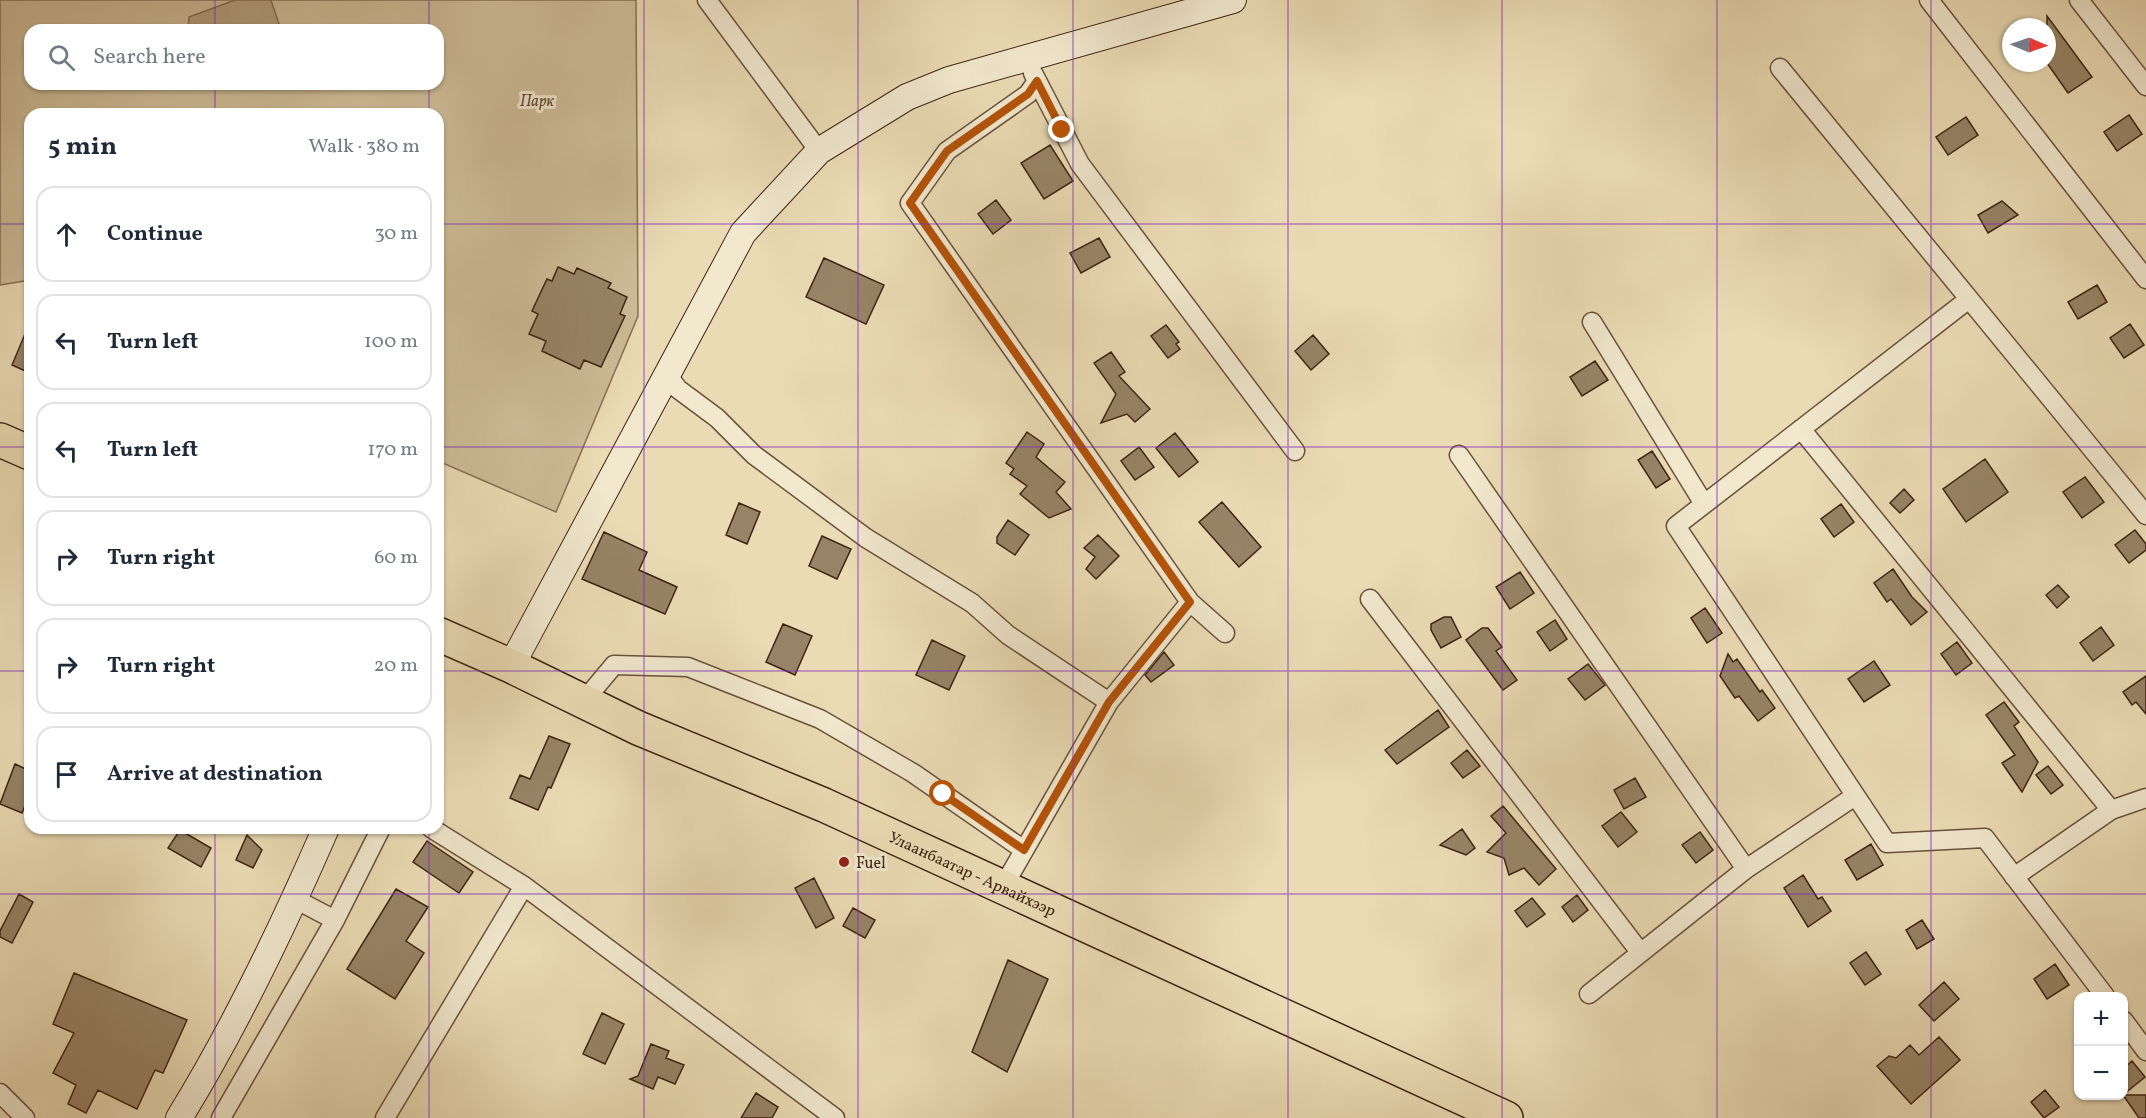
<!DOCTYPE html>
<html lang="en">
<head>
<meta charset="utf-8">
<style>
	body { margin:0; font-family:Vollkorn,serif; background:#f6f6f7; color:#1f2937 }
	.controls { position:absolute; right:18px; bottom:18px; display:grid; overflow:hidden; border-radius:12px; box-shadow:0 2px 4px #0004 }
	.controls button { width:54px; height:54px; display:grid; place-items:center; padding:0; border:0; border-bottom:2px solid #e0e1e3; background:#fff; color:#1f2937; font:30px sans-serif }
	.compass { position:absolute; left:2002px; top:18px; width:54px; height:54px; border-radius:50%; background:#fff; box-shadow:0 2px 4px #0004; rotate:92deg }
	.stop { position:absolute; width:18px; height:18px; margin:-14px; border:4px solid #b45309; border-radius:50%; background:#fff }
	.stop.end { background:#b45309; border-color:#fff; box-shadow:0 2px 6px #0008 }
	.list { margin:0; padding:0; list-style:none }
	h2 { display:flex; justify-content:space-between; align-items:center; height:78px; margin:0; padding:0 24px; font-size:26px }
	h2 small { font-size:20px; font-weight:400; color:#747a83 }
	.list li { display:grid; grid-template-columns:39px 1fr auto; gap:18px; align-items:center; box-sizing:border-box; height:96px; margin:0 12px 12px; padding:0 12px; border:2px solid #e0e1e3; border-radius:18px }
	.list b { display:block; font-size:22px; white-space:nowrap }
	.list em { font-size:20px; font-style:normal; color:#747a83 }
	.icon { flex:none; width:33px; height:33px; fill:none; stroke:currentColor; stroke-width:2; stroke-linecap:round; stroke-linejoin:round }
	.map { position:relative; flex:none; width:2146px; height:1118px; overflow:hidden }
	.search { position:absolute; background:#fff; box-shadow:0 2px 4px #0004; left:24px; top:24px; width:420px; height:66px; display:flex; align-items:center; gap:15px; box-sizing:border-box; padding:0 21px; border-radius:18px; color:#747a83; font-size:22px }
	.panel { position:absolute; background:#fff; box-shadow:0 2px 4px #0004; left:24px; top:108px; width:420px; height:726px; border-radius:18px }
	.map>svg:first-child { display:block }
	.green { fill:#cdbc98; stroke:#867055; stroke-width:1.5; fill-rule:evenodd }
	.water { fill:#b09d7d; stroke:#826d52; stroke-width:1.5 }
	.building { fill:#978466; stroke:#3e2512; stroke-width:1.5 }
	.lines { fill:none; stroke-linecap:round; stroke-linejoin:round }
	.street-casing { stroke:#69523a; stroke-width:21 }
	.secondary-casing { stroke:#3e2512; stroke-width:28 }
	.highway-casing { stroke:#3e2512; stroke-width:36 }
	.street { stroke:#f1e8ce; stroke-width:18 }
	.secondary { stroke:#f1e8ce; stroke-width:26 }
	.highway { stroke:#eadbb4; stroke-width:33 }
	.route { stroke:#b45309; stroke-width:8 }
	.grid { fill:none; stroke:#7b2cbf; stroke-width:1.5; stroke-opacity:0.55 }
	.poi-dot { fill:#8f2418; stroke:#f1e8ce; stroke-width:2 }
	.labels { text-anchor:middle; stroke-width:6; stroke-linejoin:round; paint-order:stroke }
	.park-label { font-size:16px; font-style:italic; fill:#624b34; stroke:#f1e8ce }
	.poi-label { font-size:16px; fill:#3e2512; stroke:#f1e8ce; text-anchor:start }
	.street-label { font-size:16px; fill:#3e2512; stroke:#f1e8ce }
</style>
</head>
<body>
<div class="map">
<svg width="2146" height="1118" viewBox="0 0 2146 1118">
	<rect width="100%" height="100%" fill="#eadbb4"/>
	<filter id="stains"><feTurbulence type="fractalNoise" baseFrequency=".00333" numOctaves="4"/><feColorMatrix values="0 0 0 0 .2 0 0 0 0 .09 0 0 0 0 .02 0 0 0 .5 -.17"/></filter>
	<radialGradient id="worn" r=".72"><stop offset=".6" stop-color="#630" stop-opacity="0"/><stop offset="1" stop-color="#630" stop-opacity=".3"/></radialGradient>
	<path class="green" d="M0,0H636L638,316L556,512L438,461V114H30V280L0,285ZM30,30H438V84H30Z"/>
	<path class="water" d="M235,0H271L281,30H188L189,17Z"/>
	<path class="building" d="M2047,16L2092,77L2068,93L2047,63Z
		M2129,115L2142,134L2117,151L2104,132Z
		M1966,117L1978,135L1948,155L1936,137Z
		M1050,145L1073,181L1044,199L1021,163Z
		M996,200L1011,220L993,234L978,214Z
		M2002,201L2018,215L1988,233L1978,215Z
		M1099,238L1110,257L1081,273L1070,253Z
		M824,258L884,285L866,324L806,297Z
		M558,267L574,274L577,268L611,283L608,288L627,297L620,314L625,316L601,367L584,360L580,369L542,351L546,341L529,334L538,314L532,311L547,279L552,281Z
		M2097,285L2107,302L2078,319L2068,302Z
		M30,322V373L12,365Z
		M2130,324L2144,345L2124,358L2110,338Z
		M1166,325L1179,342L1176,344L1180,349L1168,358L1151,336Z
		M1313,335L1329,354L1311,370L1295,351Z
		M1111,352L1125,372L1119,376L1150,409L1135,422L1127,414L1101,423L1116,394L1094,363Z
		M1595,361L1608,380L1582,396L1570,377Z
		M1027,432L1044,444L1036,457L1065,482L1056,492L1071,509L1049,518L1020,494L1027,486L1010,474L1014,469L1006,463Z
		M1175,433L1198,462L1179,477L1156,448Z
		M1139,447L1154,467L1135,480L1121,461Z
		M1652,451L1670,479L1656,488L1638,460Z
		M1985,459L2008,492L1966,522L1943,489Z
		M2085,477L2104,502L2082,518L2063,492Z
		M1904,489L1914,500L1900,513L1890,503Z
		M1222,502L1261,547L1239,567L1199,522Z
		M739,503L760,512L747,544L726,535Z
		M1841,504L1854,522L1834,537L1821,519Z
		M1008,520L1029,535L1015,555L997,543V537Z
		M2135,530L2146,544V550L2129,563L2115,545Z
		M604,532L647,552L639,570L677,587L665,614L582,579Z
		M1098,535L1119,556L1096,579L1086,569L1095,557L1084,548Z
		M822,536L851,549L837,579L809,566Z
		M1893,569L1912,597L1927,612L1911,625L1891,599L1887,602L1874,583Z
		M1520,572L1534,593L1510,609L1496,587Z
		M2058,585L2069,597L2057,608L2046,595Z
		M1705,608L1722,633L1707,643L1691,618Z
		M1444,617H1451L1461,637L1441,648L1431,630V624Z
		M1555,620L1567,639L1550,651L1537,632Z
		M783,624L812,636L795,675L766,662Z
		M2101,627L2114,645L2093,661L2080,643Z
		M1482,628H1488L1502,647L1496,651L1517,680L1503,690L1466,640Z
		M932,640L965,656L949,690L916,675Z
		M1957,642L1972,663L1956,675L1941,654Z
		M1164,652L1174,665L1151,682L1145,675Z
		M1728,654L1733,662L1737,659L1760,692L1762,690L1775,708L1758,721L1739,696L1735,698L1720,676Z
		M1874,661L1890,685L1864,702L1848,679Z
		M1588,664L1605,685L1585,700L1568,679Z
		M2146,676V714L2136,702L2132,705L2123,692Z
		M2004,702L2019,722L2014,726L2038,762L2022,792L2002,763L2015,755L1986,715Z
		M1438,710L1449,727L1397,764L1385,750Z
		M549,736L570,744L551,788L548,787L538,810L510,798L520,775L530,779Z
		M1467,750L1480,766L1463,778L1451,763Z
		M15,764L30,771V793L22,813L0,804Z
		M2048,766L2063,785L2051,794L2036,775Z
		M1635,778L1646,797L1624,809L1614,790Z
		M1503,806L1556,869L1539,885L1524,868L1509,875L1504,858L1487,852L1506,833L1491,816Z
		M1621,812L1637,832L1618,847L1602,826Z
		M1462,829L1475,848L1466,855L1440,845Z
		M180,830L211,848L201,867L168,848Z
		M1700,832L1713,850L1696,863L1682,845Z
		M247,835L262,850L253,868L236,860Z
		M427,841L473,872L459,893L413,862Z
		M1871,844L1883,865L1857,880L1845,860Z
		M1803,875L1818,899L1822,897L1831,911L1808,927L1784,888Z
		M814,878L834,918L816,928L795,888Z
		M396,889L428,907L406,941L424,953L395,999L347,969Z
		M19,894L33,902L12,943L0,937V931Z
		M1577,895L1588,910L1573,922L1562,907Z
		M1532,898L1545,914L1527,927L1515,911Z
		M853,908L875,920L865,938L843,926Z
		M1922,920L1934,939L1917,949L1906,930Z
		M1866,952L1881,974L1865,985L1850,963Z
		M1008,960L1048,979L1007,1072L972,1052Z
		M2055,964L2069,985L2047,999L2034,979Z
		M74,973L187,1020L163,1073L155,1070L137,1109L98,1090L86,1113L68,1104L76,1085L53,1073L74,1033L53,1024Z
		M1944,982L1959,999L1934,1021L1919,1005Z
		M602,1013L624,1024L605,1064L583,1054Z
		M1939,1037L1960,1060L1911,1104L1877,1066L1889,1056L1896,1058L1910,1045L1919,1055Z
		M651,1044L669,1051L666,1058L684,1065L675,1084L658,1077L653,1089L630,1079L638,1076Z
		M2132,1061L2145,1077L2124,1094V1068Z
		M2045,1090L2059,1107L2044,1118L2031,1102Z
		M756,1093L778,1107L772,1118H741Z
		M2123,1095H2146V1118H2139Z"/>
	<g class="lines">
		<g class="street-casing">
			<path id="street" d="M707,0L819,151
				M1929,0L2146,279
				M2079,0L2146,86
				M1780,68L2146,515
				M1033,73L1080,164L1295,451
				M1037,81L1028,94L947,151L910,203L1190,602L1225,633
				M1969,299L1676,526L1887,843L1985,838L2105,996
				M1592,322L1704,504
				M666,373L678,389L717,418L754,455L866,538L972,603L1008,635L1109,702
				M1801,429L2111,810
				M1459,455L1746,869
				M1370,599L1640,952
				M583,702L614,665L688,667L820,719L913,773L1024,850
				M431,828L524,886L835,1118
				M2014,877L2111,810L2146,798
				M1003,887L1109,702L1190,602
				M295,899L335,920L381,828
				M1589,994L1746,869L1855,796
				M2124,1021L2146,1051
				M0,1093L25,1118
				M221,1118L335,920
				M385,1118L524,886"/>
		</g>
		<g class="secondary-casing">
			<path id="secondary" d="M511,666L743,233L819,151L907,97L949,80L1233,0
				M179,1118C236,1026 283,927 326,828"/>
		</g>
		<g class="highway-casing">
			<g id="highway">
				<path d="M0,440L30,453"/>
				<path id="s1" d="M438,634L511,666L638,728L824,805L1506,1118"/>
			</g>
		</g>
		<use href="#street" class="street"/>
		<use href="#secondary" class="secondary"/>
		<use href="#highway" class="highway"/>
	</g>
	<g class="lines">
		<path class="route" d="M943,794L1024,850L1109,702L1190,602L910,203L947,151L1028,94L1037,81L1062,130"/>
	</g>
	<path class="grid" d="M215,0V30M429,0V30M644,0V1118M858,0V1118M1073,0V1118M1288,0V1118M1502,0V1118M1717,0V1118M1931,0V1118M215,84V114M429,84V114M0,224H30M438,224H2146M0,447H30M438,447H2146M0,671H30M438,671H2146M215,828V1118M429,828V1118M0,894H2146"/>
	<circle class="poi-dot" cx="844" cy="862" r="6"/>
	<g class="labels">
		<g class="park-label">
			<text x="537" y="106">Парк</text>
		</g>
		<g class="poi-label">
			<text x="856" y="868">Fuel</text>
		</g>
		<g class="street-label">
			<text dy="6" stroke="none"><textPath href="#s1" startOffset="586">Улаанбаатар - Арвайхээр</textPath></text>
		</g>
	</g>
	<rect width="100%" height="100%" filter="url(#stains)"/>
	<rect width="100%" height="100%" fill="url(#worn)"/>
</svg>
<div class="controls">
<button>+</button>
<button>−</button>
</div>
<svg class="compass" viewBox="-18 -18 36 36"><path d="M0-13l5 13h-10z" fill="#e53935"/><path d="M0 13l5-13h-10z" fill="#747a83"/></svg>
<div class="stop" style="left:943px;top:794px"></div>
<div class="stop end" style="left:1062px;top:130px"></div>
<div class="search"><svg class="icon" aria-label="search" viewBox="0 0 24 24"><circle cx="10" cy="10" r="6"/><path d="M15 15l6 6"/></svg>Search here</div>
<section class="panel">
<h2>5 min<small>Walk · 380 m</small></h2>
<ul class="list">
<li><svg class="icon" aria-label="ahead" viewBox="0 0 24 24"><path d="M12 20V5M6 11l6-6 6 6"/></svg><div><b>Continue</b></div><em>30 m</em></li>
<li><svg class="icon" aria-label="left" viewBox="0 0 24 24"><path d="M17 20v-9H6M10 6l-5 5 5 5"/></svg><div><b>Turn left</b></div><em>100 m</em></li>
<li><svg class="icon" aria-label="left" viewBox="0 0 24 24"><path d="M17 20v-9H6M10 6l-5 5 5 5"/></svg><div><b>Turn left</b></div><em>170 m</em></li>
<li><svg class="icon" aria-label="right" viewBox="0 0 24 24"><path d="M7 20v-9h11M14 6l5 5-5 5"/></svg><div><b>Turn right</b></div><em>60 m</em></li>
<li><svg class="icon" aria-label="right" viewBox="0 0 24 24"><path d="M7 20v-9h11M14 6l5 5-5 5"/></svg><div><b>Turn right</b></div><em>20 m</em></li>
<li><svg class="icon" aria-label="arrive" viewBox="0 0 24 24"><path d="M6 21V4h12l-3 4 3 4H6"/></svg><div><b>Arrive at destination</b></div></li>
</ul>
</section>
</div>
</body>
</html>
